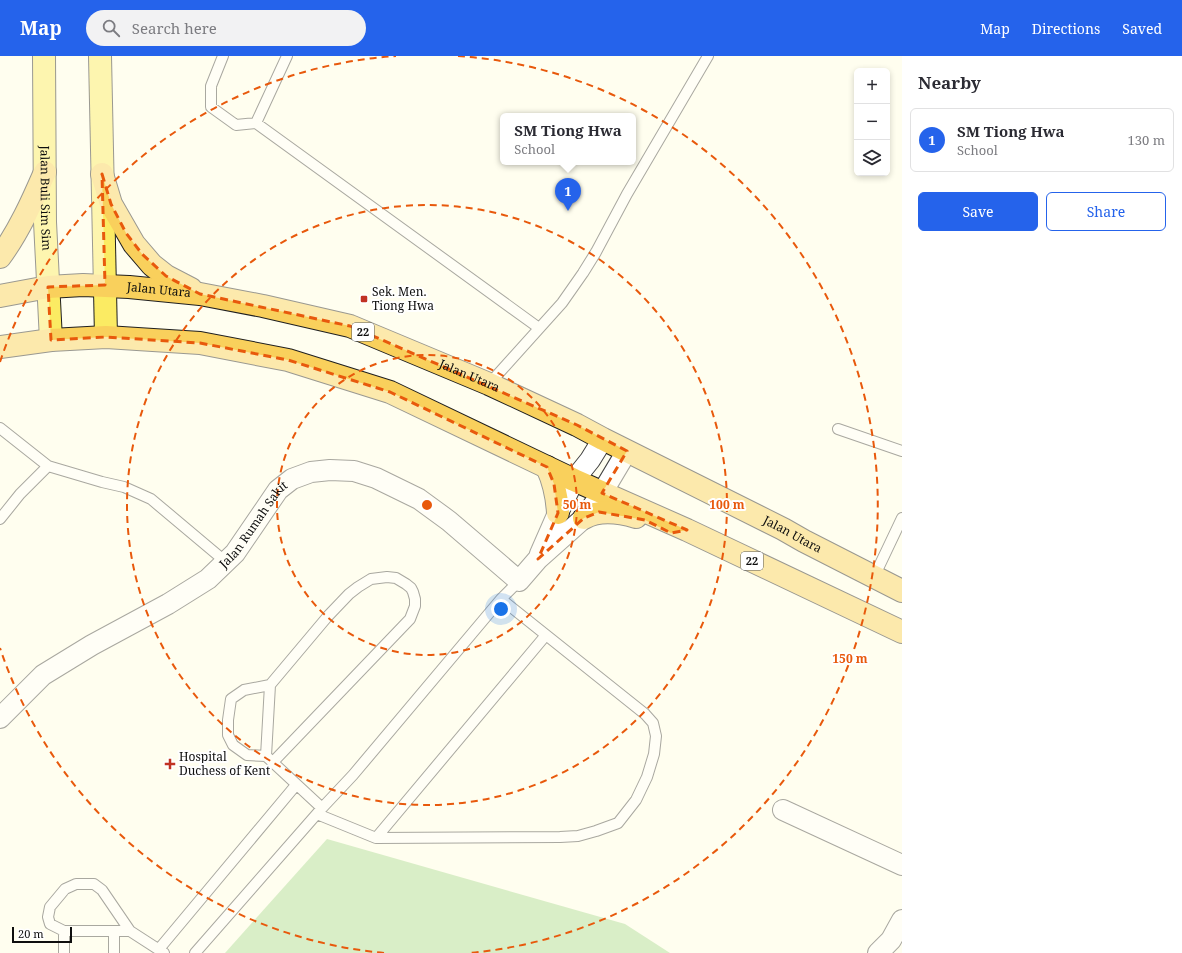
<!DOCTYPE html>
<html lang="en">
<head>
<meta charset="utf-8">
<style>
	body { margin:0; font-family:"Noto Serif",serif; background:#f2f2f3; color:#2b2b33 }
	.controls { position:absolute; right:12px; top:12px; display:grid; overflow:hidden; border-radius:6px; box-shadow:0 2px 6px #0003 }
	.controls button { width:36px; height:36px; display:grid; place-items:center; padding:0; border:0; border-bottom:1px solid #e1e1e2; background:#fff; color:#2b2b33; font:20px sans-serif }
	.scale { position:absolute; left:12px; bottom:10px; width:60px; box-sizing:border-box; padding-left:4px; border:2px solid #0e0e0e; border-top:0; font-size:11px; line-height:14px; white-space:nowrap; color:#0e0e0e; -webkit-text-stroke:3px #fff; paint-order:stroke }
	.you { position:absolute; left:501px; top:553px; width:14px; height:14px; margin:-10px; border:3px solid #fff; border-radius:50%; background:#1a73e8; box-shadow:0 0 0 6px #1a73e833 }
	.badge { display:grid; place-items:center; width:26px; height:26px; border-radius:50%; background:#2563eb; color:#fff; font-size:13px; font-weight:700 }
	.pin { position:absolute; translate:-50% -33px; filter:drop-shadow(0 1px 2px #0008) }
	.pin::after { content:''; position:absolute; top:21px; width:14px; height:12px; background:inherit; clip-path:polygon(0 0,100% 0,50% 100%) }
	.popup { position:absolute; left:500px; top:57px; width:136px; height:52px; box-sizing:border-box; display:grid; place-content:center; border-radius:6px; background:#fff; filter:drop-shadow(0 1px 3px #0005); font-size:13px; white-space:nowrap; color:#7c7c81 }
	.popup b { font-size:15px; color:#2b2b33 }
	.popup::after { content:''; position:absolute; left:50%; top:100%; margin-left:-8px; border:8px solid transparent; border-top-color:#fff }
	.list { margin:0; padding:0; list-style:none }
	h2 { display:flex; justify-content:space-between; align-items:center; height:52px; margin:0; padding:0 16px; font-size:17px }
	h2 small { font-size:13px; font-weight:400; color:#7c7c81 }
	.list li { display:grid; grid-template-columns:26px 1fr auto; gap:12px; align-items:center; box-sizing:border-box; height:64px; margin:0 8px 8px; padding:0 8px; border:1px solid #e1e1e2; border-radius:6px }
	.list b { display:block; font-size:15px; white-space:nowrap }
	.list p { margin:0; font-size:13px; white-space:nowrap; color:#7c7c81 }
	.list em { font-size:13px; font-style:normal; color:#7c7c81 }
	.actions { display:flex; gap:8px; padding:12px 16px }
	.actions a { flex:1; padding:9px 0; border:1px solid #2563eb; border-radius:6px; text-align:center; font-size:14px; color:#2563eb }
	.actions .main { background:#2563eb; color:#fff }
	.icon { flex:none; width:22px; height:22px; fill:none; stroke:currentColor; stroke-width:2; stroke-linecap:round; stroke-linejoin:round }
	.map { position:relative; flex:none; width:902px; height:897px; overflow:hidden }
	header { display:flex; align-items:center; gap:24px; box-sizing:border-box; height:56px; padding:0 20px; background:#2563eb; color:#fff }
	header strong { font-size:19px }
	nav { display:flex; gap:22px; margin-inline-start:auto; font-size:14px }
	.search { width:280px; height:36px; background:#f2f2f3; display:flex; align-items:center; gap:10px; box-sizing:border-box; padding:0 14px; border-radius:22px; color:#7c7c81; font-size:15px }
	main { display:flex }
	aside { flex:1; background:#fff }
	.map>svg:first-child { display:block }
	.forest { fill:#acdb97 }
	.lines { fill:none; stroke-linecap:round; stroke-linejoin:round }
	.service-casing { stroke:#414141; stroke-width:12 }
	.minor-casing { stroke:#414141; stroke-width:22 }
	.primary-casing { stroke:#1f1f1f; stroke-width:24 }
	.trunk-casing { stroke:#1f1f1f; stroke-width:24 }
	.service { stroke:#fff; stroke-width:10 }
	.minor { stroke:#fff; stroke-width:20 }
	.primary { stroke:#fbeb63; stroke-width:22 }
	.trunk { stroke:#f9d05c; stroke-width:22 }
	.marked { fill:none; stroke:#e8590c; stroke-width:3; stroke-dasharray:8 5; stroke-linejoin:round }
	.ring { fill:none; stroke:#e8590c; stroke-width:2; stroke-dasharray:7 5 }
	.poi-dot { fill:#c13223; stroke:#fff; stroke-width:1.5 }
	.labels { text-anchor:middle; stroke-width:4; stroke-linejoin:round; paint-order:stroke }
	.shield { fill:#fff; stroke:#565656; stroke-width:1 }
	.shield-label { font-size:11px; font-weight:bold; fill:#0e0e0e }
	.street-label { font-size:12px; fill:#0e0e0e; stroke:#fff }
	.poi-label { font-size:12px; fill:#0e0e0e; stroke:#fff; text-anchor:start }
	.centre { fill:#e8590c; stroke:#fff; stroke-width:2 }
	.ring-label { font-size:12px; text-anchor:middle; font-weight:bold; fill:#e8590c; stroke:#fff; stroke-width:4; stroke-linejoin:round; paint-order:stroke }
</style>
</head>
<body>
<header>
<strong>Map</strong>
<div class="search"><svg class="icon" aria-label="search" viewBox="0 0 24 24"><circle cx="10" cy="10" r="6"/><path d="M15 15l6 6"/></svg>Search here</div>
<nav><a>Map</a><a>Directions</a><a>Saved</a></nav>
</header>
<main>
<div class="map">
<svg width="902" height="897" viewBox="0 0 902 897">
	<rect width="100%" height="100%" fill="#fffeef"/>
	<path class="forest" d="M327,783L625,868L670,897H225Z"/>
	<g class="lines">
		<g class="service-casing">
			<path id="service" d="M223,0L211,30V51L236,69L256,67L287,0
				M256,67L539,272
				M489,328L562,247L583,217L596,196L627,138L708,0
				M0,372L48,410L102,426L124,431L151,443L226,506
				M838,373L902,395
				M0,463L20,438L48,410
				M874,521L902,462
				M270,629L244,634L231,643L228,664V679L233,689L247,699L266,700L322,752
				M266,700L270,629L328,560L349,538L358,531L371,523L387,521L396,522L406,528L411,532L413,536L415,543V550L410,563L273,706
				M317,758L376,782L560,781L578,780L596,775L618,767L636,744L647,721L654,698L656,680L653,667L645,658L501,543
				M376,782L546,579
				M64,875V897
				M130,875H64L50,868L48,861L50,851L65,833L76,828H94L102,834L130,875L164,897
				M159,893L296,729
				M114,897V876
				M195,897L322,752L353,719L501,543L519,525"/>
		</g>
		<g class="minor-casing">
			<g id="minor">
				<path d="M540,498L558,457L574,424L590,404L603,383"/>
				<path id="s1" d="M0,662L43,619L92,589L168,548L208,523L235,497L278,434L292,423L311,416L330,414L354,415L376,422L419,443L449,465L519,525L538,503L584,462L602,437L627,395"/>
				<path d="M783,754L902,809"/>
				<path d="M878,897L891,884L902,864"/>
			</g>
		</g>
		<g class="primary-casing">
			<g id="primary">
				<path id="s2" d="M44,0L45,166L51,284"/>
				<path d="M100,0L106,281"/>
			</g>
		</g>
		<g class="trunk-casing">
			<g id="trunk">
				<path d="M102,118L111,148L134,188L152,209L166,220L191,233"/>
				<path d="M0,201C19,175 32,146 45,116"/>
				<path id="s3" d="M0,240L48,231L83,229L129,231L200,238L263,250L350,270L489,328L577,369L603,383L783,473L804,485L902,535"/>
				<path d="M0,291L51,284L106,281L200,287L288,304L390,336L574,424L687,474L902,576"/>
				<path d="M547,411C554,426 557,440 558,457"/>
				<path d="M584,462C600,453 619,456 636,461"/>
			</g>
		</g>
		<use href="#service" class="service"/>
		<use href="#minor" class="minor"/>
		<use href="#primary" class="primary"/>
		<use href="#trunk" class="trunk"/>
	</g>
	<path d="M0 0H902V897H0ZM102,118L111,148L126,177L142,198L166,220L200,238L350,270L577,369L627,395L602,437L687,474L671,477L645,464L599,456L584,462L538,503L558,457L554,428L547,411L390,336L288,304L200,287L106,281L51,284L48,231L105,229Z" fill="#fffeef" fill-opacity=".55" fill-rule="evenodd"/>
	<path class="marked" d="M102,118L111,148L126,177L142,198L166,220L200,238L350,270L577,369L627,395L602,437L687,474L671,477L645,464L599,456L584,462L538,503L558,457L554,428L547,411L390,336L288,304L200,287L106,281L51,284L48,231L105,229Z"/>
	<g class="ring">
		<circle cx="427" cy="449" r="150"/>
		<circle cx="427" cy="449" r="300"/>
		<path d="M384 897A450 450 0 0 1 0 592M0 306A450 450 0 0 1 396 0M458 0A450 450 0 0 1 470 897"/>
	</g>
	<g class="poi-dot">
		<rect x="360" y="239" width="8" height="8" rx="2"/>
		<path d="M168 702h4v4h4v4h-4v4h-4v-4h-4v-4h4z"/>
	</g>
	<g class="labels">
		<g class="shield">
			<rect x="352" y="267" width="22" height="18" rx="3"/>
			<rect x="741" y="496" width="22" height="18" rx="3"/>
		</g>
		<g class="shield-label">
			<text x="363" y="280">22</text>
			<text x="752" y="509">22</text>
		</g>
		<g class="street-label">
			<text dy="4" stroke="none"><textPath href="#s2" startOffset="142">Jalan Buli Sim Sim</textPath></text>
			<text dy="4" stroke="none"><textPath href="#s3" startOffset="160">Jalan Utara</textPath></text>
			<text dy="4" stroke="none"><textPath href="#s3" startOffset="484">Jalan Utara</textPath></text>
			<text dy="4" stroke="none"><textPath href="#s1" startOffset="323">Jalan Rumah Sakit</textPath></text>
			<text dy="4" stroke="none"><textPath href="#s3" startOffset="844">Jalan Utara</textPath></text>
		</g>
		<g class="poi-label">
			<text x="372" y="240">Sek. Men.<tspan x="372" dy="14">Tiong Hwa</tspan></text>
			<text x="179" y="705">Hospital<tspan x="179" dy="14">Duchess of Kent</tspan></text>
		</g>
	</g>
	<circle cx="427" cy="449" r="6" class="centre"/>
	<g class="ring-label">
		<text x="577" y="453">50 m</text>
		<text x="727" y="453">100 m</text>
		<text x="850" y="607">150 m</text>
	</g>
</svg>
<div class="controls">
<button>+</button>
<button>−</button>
<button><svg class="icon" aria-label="layers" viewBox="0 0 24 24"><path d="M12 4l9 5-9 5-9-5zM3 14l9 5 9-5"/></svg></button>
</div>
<div class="scale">20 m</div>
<div class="you"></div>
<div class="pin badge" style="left:568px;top:155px">1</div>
<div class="popup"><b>SM Tiong Hwa</b>School</div>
</div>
<aside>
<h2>Nearby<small></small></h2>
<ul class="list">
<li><span class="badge">1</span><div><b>SM Tiong Hwa</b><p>School</p></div><em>130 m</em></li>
</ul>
<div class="actions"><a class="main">Save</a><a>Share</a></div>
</aside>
</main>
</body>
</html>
